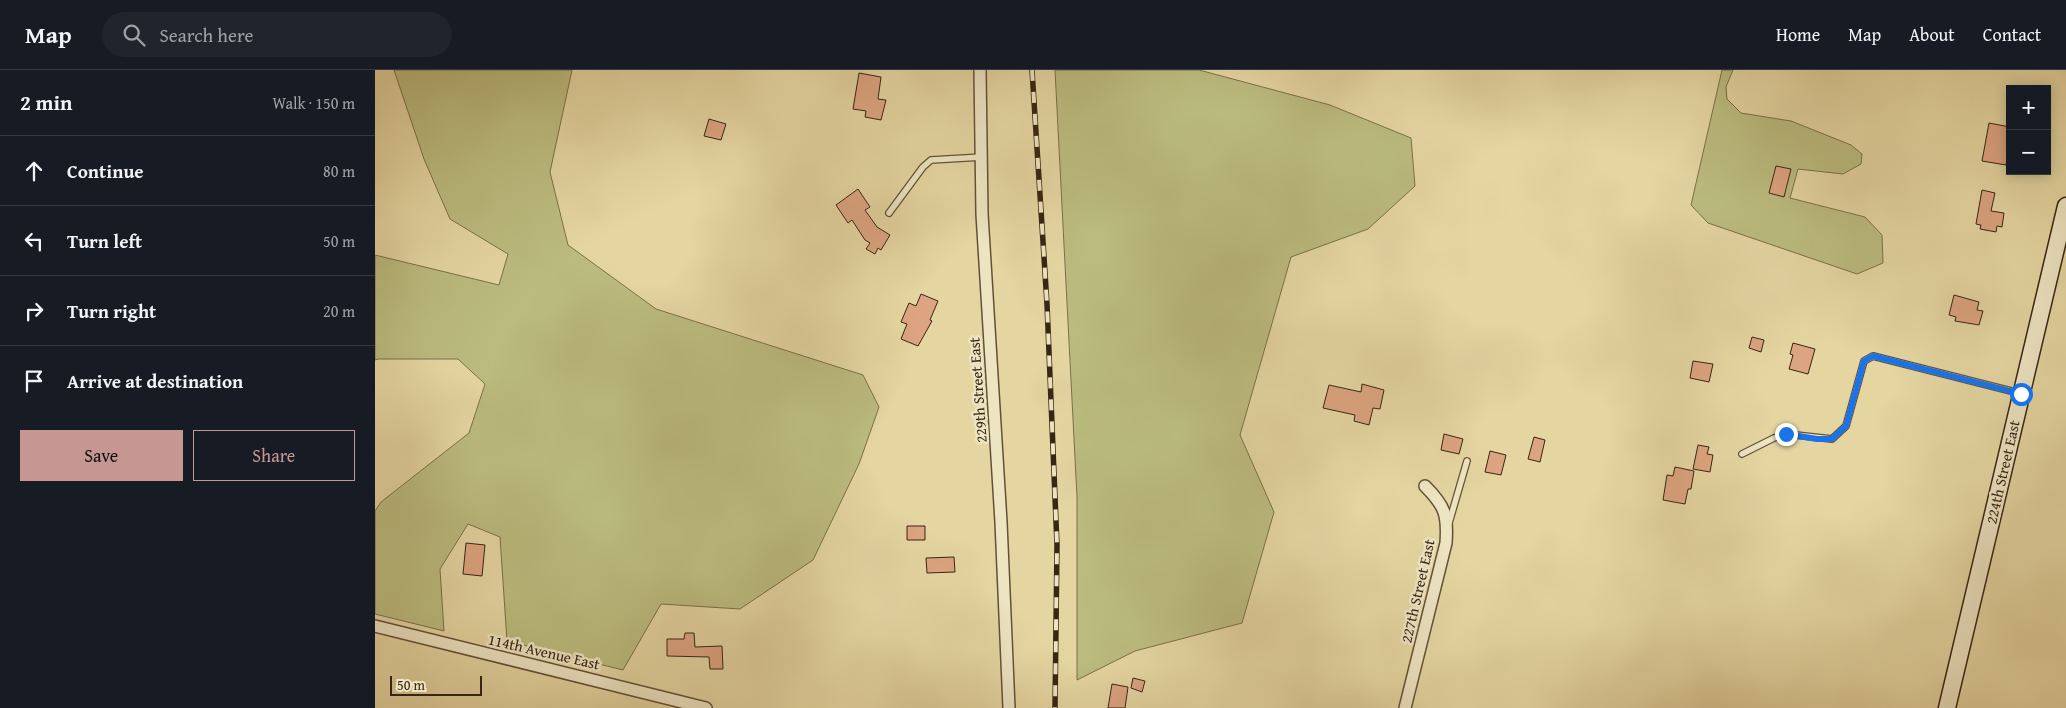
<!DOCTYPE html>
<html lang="en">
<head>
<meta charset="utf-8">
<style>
	body { margin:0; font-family:"Gentium Book Plus",serif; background:#20242c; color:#f1f3f6 }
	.controls { position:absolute; right:15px; top:15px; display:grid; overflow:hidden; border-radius:0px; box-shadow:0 2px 12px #0003 }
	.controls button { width:45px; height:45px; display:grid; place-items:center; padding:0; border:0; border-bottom:1px solid #363941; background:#171b24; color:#f1f3f6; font:25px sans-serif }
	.scale { position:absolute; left:15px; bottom:12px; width:92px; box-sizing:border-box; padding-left:5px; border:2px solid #382514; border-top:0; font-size:14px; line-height:18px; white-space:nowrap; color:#382514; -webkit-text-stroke:4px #ede4c2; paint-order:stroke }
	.stop { position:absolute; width:15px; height:15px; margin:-11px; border:4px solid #1a73e8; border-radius:50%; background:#fff }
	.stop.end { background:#1a73e8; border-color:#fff; box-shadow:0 1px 5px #0008 }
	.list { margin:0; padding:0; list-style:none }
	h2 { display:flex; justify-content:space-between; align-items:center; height:65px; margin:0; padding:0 20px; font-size:21px }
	h2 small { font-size:16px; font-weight:400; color:#9ea1a6 }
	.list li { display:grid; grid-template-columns:32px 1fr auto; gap:15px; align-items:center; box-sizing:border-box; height:70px; padding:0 20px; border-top:1px solid #363941 }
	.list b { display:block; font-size:19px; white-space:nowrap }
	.list em { font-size:16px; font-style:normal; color:#9ea1a6 }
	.actions { display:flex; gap:10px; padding:15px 20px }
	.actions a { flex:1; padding:11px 0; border:1px solid #c59692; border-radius:0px; text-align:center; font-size:18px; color:#c59692 }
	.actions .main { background:#c59692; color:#111 }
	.icon { flex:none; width:28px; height:28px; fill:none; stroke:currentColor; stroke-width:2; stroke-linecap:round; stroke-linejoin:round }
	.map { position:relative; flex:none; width:1691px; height:638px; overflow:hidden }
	header { display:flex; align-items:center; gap:30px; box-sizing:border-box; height:70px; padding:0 25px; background:#171b24; border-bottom:1px solid #363941 }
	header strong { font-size:24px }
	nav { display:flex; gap:28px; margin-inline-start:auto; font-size:18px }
	.search { width:350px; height:45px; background:#20242c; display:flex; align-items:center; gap:12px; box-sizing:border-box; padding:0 18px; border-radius:28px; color:#9ea1a6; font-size:19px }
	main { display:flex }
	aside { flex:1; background:#171b24 }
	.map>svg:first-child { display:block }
	.green { fill:#bbbb7f; stroke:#7a704a }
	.building { fill:#dca480; stroke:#382514 }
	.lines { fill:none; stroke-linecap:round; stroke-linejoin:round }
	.lane-casing { stroke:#635137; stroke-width:8 }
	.street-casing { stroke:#635137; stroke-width:14 }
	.secondary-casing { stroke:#382514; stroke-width:19 }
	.lane { stroke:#ede4c2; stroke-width:5.5 }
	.street { stroke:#ede4c2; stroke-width:11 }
	.secondary { stroke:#ede4c2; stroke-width:16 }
	.rail-casing { stroke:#382514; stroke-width:5.5 }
	.rail { stroke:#ede4c2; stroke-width:4; stroke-dasharray:11; stroke-linecap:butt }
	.route { stroke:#1a73e8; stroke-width:6 }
	.labels { text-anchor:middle; stroke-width:5; stroke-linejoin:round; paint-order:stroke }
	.street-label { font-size:15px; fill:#382514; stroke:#ede4c2 }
</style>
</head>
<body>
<header>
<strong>Map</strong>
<div class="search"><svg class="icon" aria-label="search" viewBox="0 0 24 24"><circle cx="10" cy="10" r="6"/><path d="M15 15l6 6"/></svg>Search here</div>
<nav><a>Home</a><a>Map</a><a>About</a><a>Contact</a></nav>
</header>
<main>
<aside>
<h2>2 min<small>Walk · 150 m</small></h2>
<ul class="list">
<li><svg class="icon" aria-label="ahead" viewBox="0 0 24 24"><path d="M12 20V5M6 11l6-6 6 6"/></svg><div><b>Continue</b></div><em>80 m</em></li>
<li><svg class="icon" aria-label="left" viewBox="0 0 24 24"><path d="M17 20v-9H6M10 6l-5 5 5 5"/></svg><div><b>Turn left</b></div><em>50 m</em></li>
<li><svg class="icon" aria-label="right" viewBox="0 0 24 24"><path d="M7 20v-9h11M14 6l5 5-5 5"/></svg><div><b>Turn right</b></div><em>20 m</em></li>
<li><svg class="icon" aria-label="arrive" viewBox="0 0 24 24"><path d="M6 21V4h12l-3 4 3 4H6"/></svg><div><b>Arrive at destination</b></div></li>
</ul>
<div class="actions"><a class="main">Save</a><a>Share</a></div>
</aside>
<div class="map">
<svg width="1691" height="638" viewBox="0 0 1691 638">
	<rect width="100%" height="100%" fill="#e4d5a1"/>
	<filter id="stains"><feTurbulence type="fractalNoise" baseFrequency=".004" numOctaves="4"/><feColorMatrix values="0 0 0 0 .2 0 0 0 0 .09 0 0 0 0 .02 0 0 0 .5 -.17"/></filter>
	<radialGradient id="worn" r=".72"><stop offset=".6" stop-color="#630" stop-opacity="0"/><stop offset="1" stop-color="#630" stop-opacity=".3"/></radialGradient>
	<path class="green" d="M19,0H197L175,102L193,175L281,239L488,305L504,337L484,394L438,490L365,539L286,534L248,600L132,571L125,467L93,454L65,499L69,561L0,544V441L6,432L94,363L110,314L83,289H3L0,290V185L124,215L133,184L75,149L49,89Z
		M680,0H824L955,35L1036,68L1040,116L993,159L916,187L865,365L899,442L867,553L760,581L702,610V427Z
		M1347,0H1358L1351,17L1352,29L1366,43L1416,51L1476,75L1487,84L1486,94L1468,104L1423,99L1415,128L1490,147L1507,165L1508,193L1482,204L1333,153L1316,135Z"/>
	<path class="building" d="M484,3L506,7L503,29L511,30L506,50L490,47L491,41L478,39Z
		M334,49L351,54L346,70L329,66Z
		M1614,53L1635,57V74L1631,95L1607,91Z
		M1401,96L1416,99L1409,127L1394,123Z
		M483,119L495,137L490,140L502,157L515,165L506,180L503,178L500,184L491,179L495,173L490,170L477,150L473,153L461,135Z
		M1607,120L1620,123L1616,141L1629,143L1627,157L1622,156L1621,162L1605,159L1606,155L1601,154Z
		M546,224L563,231L555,250L557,251L543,276L526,269L532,254L526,252L534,233L541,236Z
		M1579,225L1604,232L1602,240L1608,241L1604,255L1580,251L1581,247L1574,245Z
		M1377,267L1389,270L1386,282L1374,278Z
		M1418,273L1440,279L1433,304L1414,299L1418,285L1415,284Z
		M1318,291L1338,294L1334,312L1315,308Z
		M987,314L1009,320L1005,339L998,338L994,355L979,351L980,345L948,338L954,315L986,322Z
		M1069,364L1088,369L1084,384L1066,380Z
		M1159,367L1170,370L1165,392L1153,389Z
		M1323,375L1334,377L1332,384L1338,385L1335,402L1318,399Z
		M1115,381L1131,385L1126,405L1110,402Z
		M1300,397L1319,401L1316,419H1313L1310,434L1288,430L1292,405L1298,406Z
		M532,456H550V470H532Z
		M91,473L110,475L107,506L88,504Z
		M579,487L580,502L552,503L551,488Z
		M310,563H319L320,577L347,576L348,599H335L334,587L292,586V569H309Z
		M758,608L770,611L767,622L756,618Z
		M737,614L753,617L750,638H733Z"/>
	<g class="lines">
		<g class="lane-casing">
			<path id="lane" d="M514,143L548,97L556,90L607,87
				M1367,384L1399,368L1411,364L1457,369L1471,356L1489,291L1498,286L1644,323
				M1074,453L1092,391"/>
		</g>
		<g class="street-casing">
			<path id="street" d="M605,0L607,144L626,452L634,638
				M0,556L331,638
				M1030,638L1071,473C1073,445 1070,436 1050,416"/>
		</g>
		<g class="secondary-casing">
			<path id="secondary" d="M1572,638L1691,136"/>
		</g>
		<use href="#lane" class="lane"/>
		<use href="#street" class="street"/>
		<use href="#secondary" class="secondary"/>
		<g class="rail-casing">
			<path id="rail" d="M657,0L672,234L682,475L680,638"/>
		</g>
		<use href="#rail" class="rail"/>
	</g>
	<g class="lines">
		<path class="route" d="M1411,364L1442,369H1457L1471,356L1489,291L1498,286L1646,324"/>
	</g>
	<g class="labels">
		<g class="street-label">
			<text transform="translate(603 320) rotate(-94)" y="5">229th Street East</text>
			<text transform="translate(1628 402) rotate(-77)" y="5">224th Street East</text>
			<text transform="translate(1043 521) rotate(-77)" y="5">227th Street East</text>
			<text transform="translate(169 582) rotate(13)" y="5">114th Avenue East</text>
		</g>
	</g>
	<rect width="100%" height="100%" filter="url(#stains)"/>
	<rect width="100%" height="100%" fill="url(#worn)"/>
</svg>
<div class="controls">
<button>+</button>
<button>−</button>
</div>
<div class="scale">50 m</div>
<div class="stop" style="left:1646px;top:324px"></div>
<div class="stop end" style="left:1411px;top:364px"></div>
</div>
</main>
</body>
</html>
